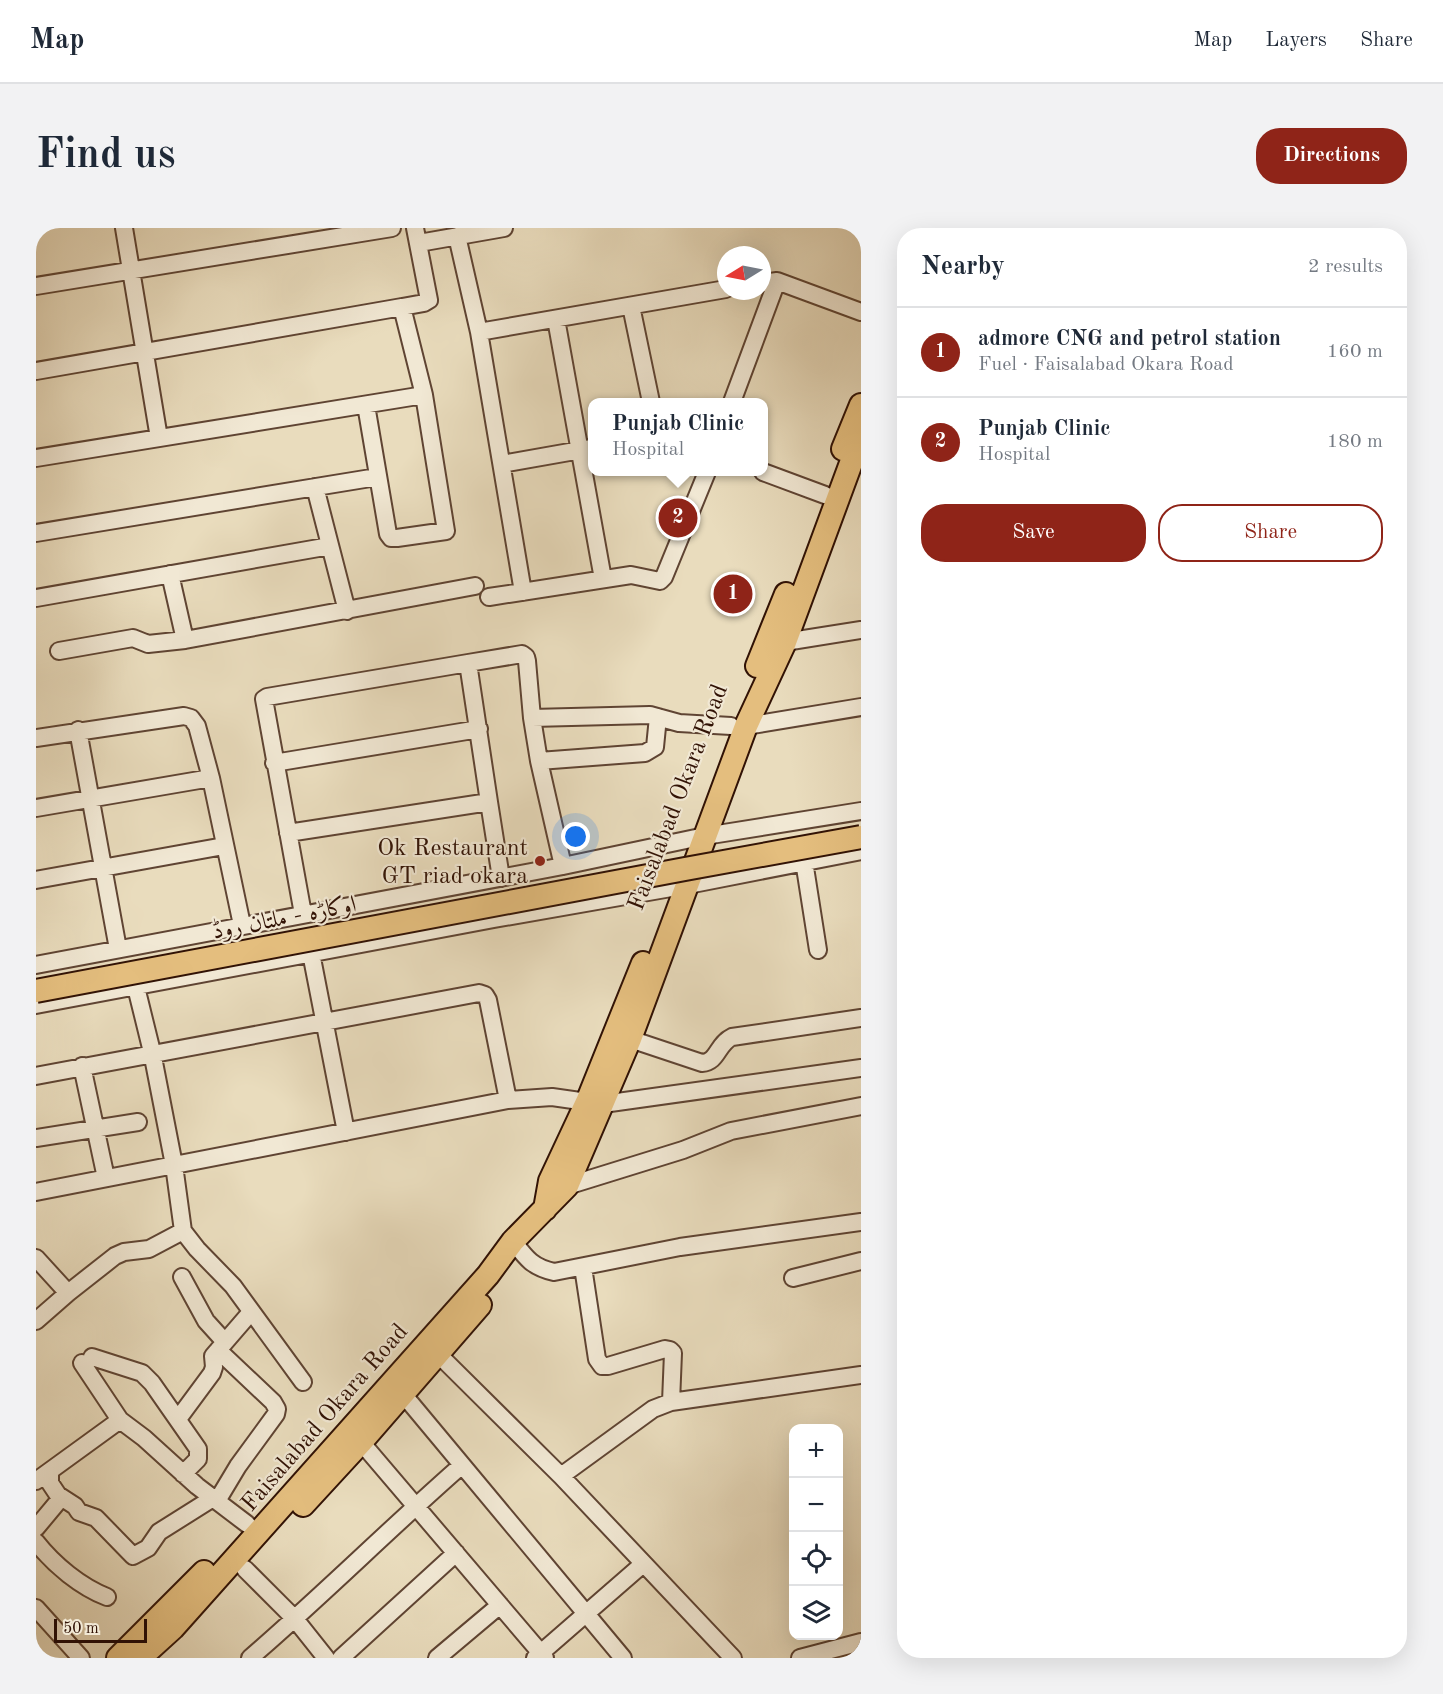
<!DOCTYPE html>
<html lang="en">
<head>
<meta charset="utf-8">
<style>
	body { margin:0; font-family:"Old Standard TT",Amiri,serif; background:#f2f2f3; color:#1f2937 }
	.controls { position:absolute; right:18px; bottom:18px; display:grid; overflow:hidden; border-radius:12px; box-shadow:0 6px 24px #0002 }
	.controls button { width:54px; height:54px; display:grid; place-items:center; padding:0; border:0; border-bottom:2px solid #e0e1e3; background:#fff; color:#1f2937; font:30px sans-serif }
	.compass { position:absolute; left:681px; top:18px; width:54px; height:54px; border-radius:50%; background:#fff; box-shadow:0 6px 24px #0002; rotate:260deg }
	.scale { position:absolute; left:18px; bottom:15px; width:93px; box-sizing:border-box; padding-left:6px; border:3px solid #311205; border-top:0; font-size:16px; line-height:21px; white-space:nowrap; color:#311205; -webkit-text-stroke:4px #f1e8d4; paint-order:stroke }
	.you { position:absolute; left:540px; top:609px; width:21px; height:21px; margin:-15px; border:4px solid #fff; border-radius:50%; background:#1a73e8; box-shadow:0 0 0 9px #1a73e833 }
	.badge { display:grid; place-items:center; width:39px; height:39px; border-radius:50%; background:#8f2418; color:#fff; font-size:20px; font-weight:700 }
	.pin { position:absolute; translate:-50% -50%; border:3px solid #fff; box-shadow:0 2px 6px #0006 }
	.popup { position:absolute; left:552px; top:170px; width:180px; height:78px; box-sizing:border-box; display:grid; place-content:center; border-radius:12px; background:#fff; filter:drop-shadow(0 2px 4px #0005); font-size:20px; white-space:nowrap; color:#747a83 }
	.popup b { font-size:22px; color:#1f2937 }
	.popup::after { content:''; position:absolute; left:50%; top:100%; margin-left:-12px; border:12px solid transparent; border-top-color:#fff }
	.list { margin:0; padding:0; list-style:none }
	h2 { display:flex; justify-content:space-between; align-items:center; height:78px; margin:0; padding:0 24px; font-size:26px }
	h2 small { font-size:20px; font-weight:400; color:#747a83 }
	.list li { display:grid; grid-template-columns:39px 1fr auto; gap:18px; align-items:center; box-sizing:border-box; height:90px; padding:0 24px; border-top:2px solid #e0e1e3 }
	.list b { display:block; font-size:22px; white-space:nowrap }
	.list p { margin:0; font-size:20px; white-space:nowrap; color:#747a83 }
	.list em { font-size:20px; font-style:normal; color:#747a83 }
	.actions { display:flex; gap:12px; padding:18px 24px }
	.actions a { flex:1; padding:14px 0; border:2px solid #8f2418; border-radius:24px; text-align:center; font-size:21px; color:#8f2418 }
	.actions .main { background:#8f2418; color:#fff }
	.icon { flex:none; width:33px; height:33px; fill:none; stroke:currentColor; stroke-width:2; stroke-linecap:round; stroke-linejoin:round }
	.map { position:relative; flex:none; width:825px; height:1430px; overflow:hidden; border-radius:24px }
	header { display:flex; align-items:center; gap:36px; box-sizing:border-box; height:84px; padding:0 30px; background:#fff; border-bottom:2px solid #e0e1e3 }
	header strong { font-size:28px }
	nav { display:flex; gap:33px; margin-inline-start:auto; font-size:21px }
	.intro { display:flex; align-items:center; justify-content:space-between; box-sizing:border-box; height:144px; padding:0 36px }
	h1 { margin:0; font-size:42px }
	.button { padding:15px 27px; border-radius:24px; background:#8f2418; color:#fff; font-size:21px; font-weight:700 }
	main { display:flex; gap:36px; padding:0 36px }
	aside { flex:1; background:#fff; border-radius:24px; box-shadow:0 6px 24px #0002 }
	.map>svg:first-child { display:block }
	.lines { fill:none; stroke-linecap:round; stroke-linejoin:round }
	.minor-casing { stroke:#5f4433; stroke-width:20 }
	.major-casing { stroke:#311205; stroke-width:26 }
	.minor { stroke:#f1e8d4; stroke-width:16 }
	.major { stroke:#e4be7e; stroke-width:22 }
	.major-bridge-casing { stroke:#311205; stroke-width:26; stroke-linecap:butt }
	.major-bridge { stroke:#e4be7e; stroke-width:22 }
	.poi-dot { fill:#8f2418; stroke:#f1e8d4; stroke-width:2 }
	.labels { text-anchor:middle; stroke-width:4.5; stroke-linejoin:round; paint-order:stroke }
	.street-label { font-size:24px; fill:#311205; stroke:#f1e8d4 }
	.poi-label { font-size:24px; fill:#311205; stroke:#f1e8d4; text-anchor:end }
</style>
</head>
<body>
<header>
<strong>Map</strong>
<nav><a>Map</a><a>Layers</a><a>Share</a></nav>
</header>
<div class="intro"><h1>Find us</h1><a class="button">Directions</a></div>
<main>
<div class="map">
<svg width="825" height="1430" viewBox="0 0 825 1430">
	<rect width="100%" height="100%" fill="#e9dcbd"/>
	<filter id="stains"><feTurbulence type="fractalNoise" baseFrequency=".00333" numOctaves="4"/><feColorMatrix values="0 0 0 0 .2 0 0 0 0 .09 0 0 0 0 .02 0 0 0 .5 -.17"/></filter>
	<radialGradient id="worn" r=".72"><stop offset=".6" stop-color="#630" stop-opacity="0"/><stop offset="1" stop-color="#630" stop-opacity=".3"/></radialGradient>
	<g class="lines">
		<g class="minor-casing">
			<path id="minor" d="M88,0L123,210
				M421,8L443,104L487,364
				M383,15L468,0
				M726,55L741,53L825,84
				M0,58L356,0
				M595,78L615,174
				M520,91L567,351
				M443,104L690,61
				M0,143L366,79
				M696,174L741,53
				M330,177L352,306L355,310H361L410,303L388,167L366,79L388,75L393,72L379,0
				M0,230L388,167
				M466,236L556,220
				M727,244L789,267
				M279,259L311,383
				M0,305L341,249
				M134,346L149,412
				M453,369L595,347L624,353L628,349L671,244
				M0,370L294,318
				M749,414L825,402
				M23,423L97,410L112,416L149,412L439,358
				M496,490L614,487L643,495L695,498
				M710,498L825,479
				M42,502L82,721
				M0,510L148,488L155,490L161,498L175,550L206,697
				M503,533L609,525L619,519L622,489
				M238,535L443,501
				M453,574L432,435L486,426L490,429L491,433L496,490L503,533L527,638
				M0,580L175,550
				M252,605L453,574L465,650
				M768,633L782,722
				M0,652L188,618
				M267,686L228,471L231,469L432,435
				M275,725L310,904
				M0,737L527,638L669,608L825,583
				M100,759L116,824L138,937L147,1003L161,1021L197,1058L267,1154
				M0,777L458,691L652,657L825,623
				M594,811L666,835C682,834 681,816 696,809L825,790
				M46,838L70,950
				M0,848L443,765L449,767L452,772L472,872
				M567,876L825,840
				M0,910L102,894
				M531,958L647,922L695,903L825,878
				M0,964L472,872L516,869L551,874
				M477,1013C490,1030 496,1039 518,1044L644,1019L825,994
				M0,1030L32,1065
				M547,1039L561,1131L566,1138H572L629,1121L634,1122L637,1125L635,1174
				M146,1049L170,1093L189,1114
				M757,1050L825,1033
				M0,1093L32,1065L79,1028L88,1024L113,1021L147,1003
				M402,1126L525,1248L697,1430
				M56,1129L106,1145L116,1155L162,1221V1231L147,1246
				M46,1135L84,1192L108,1210L161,1258L211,1296
				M367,1166L587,1430
				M142,1191L176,1145L178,1139L177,1128L215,1084
				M325,1214L509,1430
				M14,1243V1255L22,1267L39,1278L43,1284L60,1290L97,1328L112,1320L123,1304L177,1270
				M525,1248L617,1181L635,1174L825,1147
				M0,1253L84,1192
				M181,1273L202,1238L240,1186L241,1181L237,1174L182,1122
				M0,1300L25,1270
				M0,1314C18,1337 45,1359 71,1369
				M209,1341L259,1391L290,1430
				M0,1380L45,1430
				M214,1430C286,1368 354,1300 426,1237
				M305,1430L420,1325
				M401,1430L464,1377
				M499,1430L607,1336
				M764,1430L825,1414"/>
		</g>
		<g class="major-casing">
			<path id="major" d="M807,221L825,177
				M721,438L750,366
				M509,981L514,953L551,874L607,735
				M267,1277L325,1214L444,1077
				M82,1430L168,1344
				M104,1430L137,1400L452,1047L477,1013L531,958L594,811L710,498L749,414L825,208"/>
		</g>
		<use href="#minor" class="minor"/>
		<use href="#major" class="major"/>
		<g class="major-bridge-casing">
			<path id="major-bridge" d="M0,763L649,641L825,609"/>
		</g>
		<use href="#major-bridge" class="major-bridge"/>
	</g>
	<circle class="poi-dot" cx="504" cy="633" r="6"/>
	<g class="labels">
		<g class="street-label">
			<text transform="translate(641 569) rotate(-69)" y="8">Faisalabad Okara Road</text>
			<text transform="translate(248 689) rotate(-11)" y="8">اوکاڑہ - ملتان روڈ</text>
			<text transform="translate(288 1189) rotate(-49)" y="8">Faisalabad Okara Road</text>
		</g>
		<g class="poi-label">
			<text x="492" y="627">Ok Restaurant<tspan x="492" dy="28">GT riad okara</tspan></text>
		</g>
	</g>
	<rect width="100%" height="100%" filter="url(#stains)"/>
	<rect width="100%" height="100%" fill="url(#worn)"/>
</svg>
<div class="controls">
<button>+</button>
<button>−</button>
<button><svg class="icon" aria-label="locate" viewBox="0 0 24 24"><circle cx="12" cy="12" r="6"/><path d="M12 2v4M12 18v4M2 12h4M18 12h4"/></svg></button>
<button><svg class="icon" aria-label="layers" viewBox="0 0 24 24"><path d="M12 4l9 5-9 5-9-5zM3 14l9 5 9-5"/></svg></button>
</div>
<svg class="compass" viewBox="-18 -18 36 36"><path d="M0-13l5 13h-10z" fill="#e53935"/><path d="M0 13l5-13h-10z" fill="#747a83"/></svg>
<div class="scale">50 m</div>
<div class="you"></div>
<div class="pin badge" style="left:697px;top:366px">1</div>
<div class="pin badge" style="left:642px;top:290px">2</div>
<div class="popup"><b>Punjab Clinic</b>Hospital</div>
</div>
<aside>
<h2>Nearby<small>2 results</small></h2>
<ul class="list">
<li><span class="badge">1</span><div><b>admore CNG and petrol station</b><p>Fuel · Faisalabad Okara Road</p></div><em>160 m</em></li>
<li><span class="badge">2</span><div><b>Punjab Clinic</b><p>Hospital</p></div><em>180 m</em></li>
</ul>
<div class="actions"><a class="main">Save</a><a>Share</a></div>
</aside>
</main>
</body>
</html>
